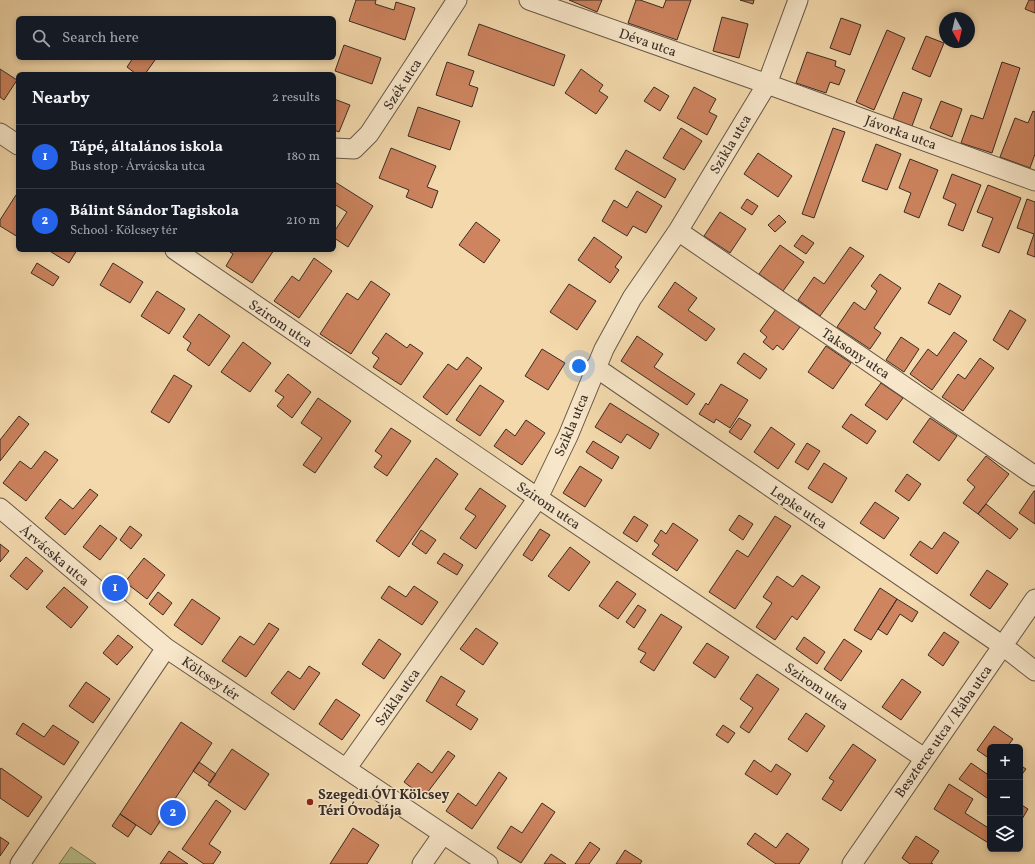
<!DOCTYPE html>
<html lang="en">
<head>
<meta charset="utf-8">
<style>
	body { margin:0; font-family:Vollkorn,serif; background:#20242c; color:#f1f3f6 }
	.controls { position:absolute; right:12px; bottom:12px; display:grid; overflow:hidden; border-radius:6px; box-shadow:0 2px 6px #0003 }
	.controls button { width:36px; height:36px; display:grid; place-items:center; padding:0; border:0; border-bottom:1px solid #363941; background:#171b24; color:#f1f3f6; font:20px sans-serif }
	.compass { position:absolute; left:939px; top:12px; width:36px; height:36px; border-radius:50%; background:#171b24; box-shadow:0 2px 6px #0003; rotate:172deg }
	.you { position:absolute; left:579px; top:366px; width:14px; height:14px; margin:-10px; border:3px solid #fff; border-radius:50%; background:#1a73e8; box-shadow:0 0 0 6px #1a73e833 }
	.badge { display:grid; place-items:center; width:26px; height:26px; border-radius:50%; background:#2563eb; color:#fff; font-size:13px; font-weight:700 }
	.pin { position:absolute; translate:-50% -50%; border:2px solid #fff; box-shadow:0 1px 4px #0006 }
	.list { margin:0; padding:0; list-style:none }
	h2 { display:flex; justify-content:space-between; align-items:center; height:52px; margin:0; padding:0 16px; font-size:17px }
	h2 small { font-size:13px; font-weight:400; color:#9ea1a6 }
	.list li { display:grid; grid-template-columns:26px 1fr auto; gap:12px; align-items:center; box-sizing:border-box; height:64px; padding:0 16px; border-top:1px solid #363941 }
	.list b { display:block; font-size:15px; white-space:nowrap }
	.list p { margin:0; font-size:13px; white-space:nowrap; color:#9ea1a6 }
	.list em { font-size:13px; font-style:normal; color:#9ea1a6 }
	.icon { flex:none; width:22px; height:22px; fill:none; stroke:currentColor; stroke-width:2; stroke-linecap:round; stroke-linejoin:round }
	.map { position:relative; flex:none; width:1035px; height:864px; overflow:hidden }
	.search { position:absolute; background:#171b24; box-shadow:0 2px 6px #0003; left:16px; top:16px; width:320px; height:44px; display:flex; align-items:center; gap:10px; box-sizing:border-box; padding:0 14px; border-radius:6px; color:#9ea1a6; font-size:15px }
	.panel { position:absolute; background:#171b24; box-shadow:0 2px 6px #0003; left:16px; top:72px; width:320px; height:180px; border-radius:6px }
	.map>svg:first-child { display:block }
	.green { fill:#b8c08b; stroke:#787659 }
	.building { fill:#cd845f; stroke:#392d27 }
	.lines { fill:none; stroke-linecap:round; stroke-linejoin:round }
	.minor-casing { stroke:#685848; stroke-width:21 }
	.minor { stroke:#f7e6c9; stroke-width:19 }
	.poi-dot { fill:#8f2418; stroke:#f7e6c9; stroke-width:1.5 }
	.labels { text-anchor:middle; stroke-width:3; stroke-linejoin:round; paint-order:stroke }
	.street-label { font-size:14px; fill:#392d27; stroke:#f7e6c9 }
	.poi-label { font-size:14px; font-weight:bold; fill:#392d27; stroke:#f7e6c9; text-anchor:start }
</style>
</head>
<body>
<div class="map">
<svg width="1035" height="864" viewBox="0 0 1035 864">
	<rect width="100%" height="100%" fill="#f3d9ac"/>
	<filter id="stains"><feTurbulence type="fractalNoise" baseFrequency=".005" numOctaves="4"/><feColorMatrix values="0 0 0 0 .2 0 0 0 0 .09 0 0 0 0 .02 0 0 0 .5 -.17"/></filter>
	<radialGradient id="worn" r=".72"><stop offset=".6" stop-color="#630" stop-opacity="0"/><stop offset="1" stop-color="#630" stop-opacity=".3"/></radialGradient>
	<path class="green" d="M71,847L96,864H59Z"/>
	<path class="building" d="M356,0H376L375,4L394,10L396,2L415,8L405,40L349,21Z
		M569,0H602L597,12Z
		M636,0H640L663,8L666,0H691L677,40L628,23Z
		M740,0H754L753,4Z
		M1029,0H1035V13L1025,9Z
		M722,17L748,24L739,58L713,51Z
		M841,18L861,25L850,55L830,48Z
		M479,24L565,55L554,86L468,55Z
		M887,30L905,38L874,110L856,102Z
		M926,36L944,43L930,77L912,69Z
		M344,45L381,58L372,84L335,71Z
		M807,52L836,61L835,66L845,70L839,85L830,82L826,93L796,83Z
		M133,58H153L155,60L145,74H136L127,67Z
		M447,62L474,71L469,85L478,88L472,107L436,95Z
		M1002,62L1020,68L992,153L961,143L971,115L983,119Z
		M0,69L17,80L4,100L0,97Z
		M581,69L603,85L599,91L608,97L596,114L565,93Z
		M654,87L669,96L660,111L644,101Z
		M694,87L716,99L709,112L717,116L707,135L677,118Z
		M903,92L922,99L912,126L893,119Z
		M334,99L350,105L339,132L334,130Z
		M941,101L962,109L952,137L930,128Z
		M418,107L460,121L450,150L408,136Z
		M1033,111L1035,112V154L1030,168L1000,157L1015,118L1028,123Z
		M681,128L702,141L684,170L663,158Z
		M833,128L845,132L814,218L802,214Z
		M876,144L901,154L887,190L862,181Z
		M391,148L436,166L427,187L438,191L432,208L406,197L409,190L379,178Z
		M626,150L676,179L665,198L615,169Z
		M758,153L792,176L778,197L744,174Z
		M910,159L938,170L919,218L904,212L911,193L899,188Z
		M952,174L981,185L963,231L948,225L956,204L943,198Z
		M335,182L373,206L348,247L334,238V232L347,212L334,204Z
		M988,185L1021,198L999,253L982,246L993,218L977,212Z
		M637,191L662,206L646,233L633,226L627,236L602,221L614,200L627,208Z
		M16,195L18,196V237L0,226V220Z
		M747,199L758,206L752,215L741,208Z
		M1027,199L1035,202V257L1027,254L1034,234L1017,228Z
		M720,212L746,229L730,253L704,236Z
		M779,215L786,222L775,232L768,225Z
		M476,222L500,240L484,263L459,245Z
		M802,235L814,243L806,254L794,246Z
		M594,237L622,257L615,267L619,270L610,283L578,260Z
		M780,245L804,262L783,291L759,274Z
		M850,247L864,256L820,316L798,300L814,277L824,284Z
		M48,250H77L69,263Z
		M231,250H274L252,283L226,266L233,254L230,252Z
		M314,258L332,271L299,318L274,301L292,276L299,281Z
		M37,263L59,277L53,286L31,273Z
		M113,263L143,282L130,303L100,285Z
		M880,274L901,288L874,328L881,333L870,349L837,327L854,302L865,310L877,291L871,286Z
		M371,281L390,294L351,354L320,334L347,293L358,300Z
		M675,282L697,298L688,310L715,329L706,341L658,307Z
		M939,283L961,296L950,315L928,303Z
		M569,284L596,301L577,330L550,312Z
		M157,291L185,309L169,334L141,316Z
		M776,309L800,327L783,350L777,345L773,350L763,342L767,337L760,331Z
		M1010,310L1026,320L1008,350L993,340Z
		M199,314L230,336L209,366L187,350L191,343L183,337Z
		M954,332L967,341L932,390L910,374L928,349L937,356Z
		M386,333L407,348L410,344L423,353L401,385L373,367L379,358L372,353Z
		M637,336L663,354L654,367L695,394L687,405L621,361Z
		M901,337L919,349L904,372L886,360Z
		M243,342L271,363L250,392L221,372Z
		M826,346L851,363L833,389L808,372Z
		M542,349L565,363L548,390L525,376Z
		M744,353L767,369L760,379L737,363Z
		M467,357L482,368L447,415L423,397L448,364L457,370Z
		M980,358L994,368L963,411L942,397L958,374L965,379Z
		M288,374L311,392L292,418L277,406L284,397L275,391Z
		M174,375L192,386L169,423L151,412Z
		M881,383L903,398L887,420L865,405Z
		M721,384L748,400L730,428L716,419L714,423L699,414L706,403L708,405Z
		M480,385L504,401L480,436L456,420Z
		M318,398L351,421L315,473L303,465L322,438L301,423Z
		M610,403L659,434L650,449L627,434L621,443L595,427Z
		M851,414L876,431L867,444L842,427Z
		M19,416L29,424L0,461V440Z
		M739,418L751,425L741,440L729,432Z
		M930,418L957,436L939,461L913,442Z
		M526,420L545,433L522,465L494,446L506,429L515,436Z
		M771,427L795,444L778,469L754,452Z
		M391,428L411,441L387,476L374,467L382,456L375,451Z
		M593,441L619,457L612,469L586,452Z
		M807,443L820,451L808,470L795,462Z
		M45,451L58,460L26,501L3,483L20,461L31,469Z
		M986,456L1009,474L978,514L963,503L975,487L967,480Z
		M436,458L458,474L399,557L376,541Z
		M824,463L847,478L832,503L808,488Z
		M580,466L602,480L585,507L563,493Z
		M907,474L921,484L909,501L895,491Z
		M480,488L506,506L476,549L460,538L476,516L465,509Z
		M90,489L98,495L65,535L45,518L60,499L73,509Z
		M1034,491H1035V524L1019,513Z
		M875,502L899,518L884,539L860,523Z
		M986,504L1018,529L1010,539L978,514Z
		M739,515L753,524L743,540L729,530Z
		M634,516L648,525L637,542L623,533Z
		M775,516L791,526L735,609L709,592L737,550L748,557Z
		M673,523L698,540L677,571L652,554L659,545L654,541L661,530L666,534Z
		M100,525L117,538L100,560L83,547Z
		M130,526L142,535L131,549L120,540Z
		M540,529L550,535L532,561L523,555Z
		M421,530L436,540L426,554L412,544Z
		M944,532L959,542L937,574L910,555L920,541L932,549Z
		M0,544L9,551L0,562Z
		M570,547L590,562L569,591L548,576Z
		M444,553L463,565L457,575L437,563Z
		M26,557L43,571L27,590L10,576Z
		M144,558L165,575L147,599L125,582Z
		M987,570L1008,584L990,609L970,595Z
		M802,575L820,587L797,620L792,616L775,640L756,627L772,603L763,597L777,576L793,587Z
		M617,581L636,594L618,619L599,606Z
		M389,586L406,597L414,586L438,602L422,625L381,598Z
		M64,587L88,607L71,628L46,607Z
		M880,588L897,599L871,640L854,630Z
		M158,592L172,603L163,615L149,604Z
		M192,599L220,618L202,645L174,625Z
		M897,599L918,612L912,622L900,614L887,635L878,629Z
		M638,605L646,610L634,628L626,622Z
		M661,614L682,627L654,671L640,662L646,653L638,649Z
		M269,623L279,629L246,677L222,661L240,636L254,645Z
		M476,628L498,643L483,665L460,649Z
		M944,632L959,642L943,666L928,655Z
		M118,635L133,647L117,665L103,653Z
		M804,637L825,652L817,664L796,649Z
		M379,639L401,654L384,679L362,664Z
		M844,639L862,651L841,681L824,669Z
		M707,643L729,657L715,678L693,663Z
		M309,666L320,673L294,710L271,693L288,671L300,679Z
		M757,674L779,689L749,733L740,727L753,708L740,699Z
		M441,676L465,691L456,705L478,719L471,730L426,701Z
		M902,679L921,692L901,720L882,707Z
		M86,682L110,699L93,723L69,706Z
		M336,699L360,715L342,740L319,724Z
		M806,713L825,726L807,752L788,739Z
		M181,722L212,743L151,835L120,814Z
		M23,723L44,737L53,725L79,742L64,765L16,734Z
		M723,725L735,733L728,743L716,735Z
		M994,726L1013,739L1007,747H990V759L977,750Z
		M853,744L876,760L841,811L822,799L834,781L829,778Z
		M232,749L269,774L245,810L208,785Z
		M448,751L455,756L424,797L404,782L418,763L432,773Z
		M754,760L771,772L776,764L791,774L777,795L745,774Z
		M199,762L216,774L210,783L193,771Z
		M971,763L990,776V800L959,779Z
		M1020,765L1026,769L1020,777Z
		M1,768L42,797L28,817L0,798V770Z
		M499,772L507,778L472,829L446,811L458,793L476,806Z
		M949,784L973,799L965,813L990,829V844L934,809Z
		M216,800L231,811L209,844L221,852L213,864H204L182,849Z
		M542,803L555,812L521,863L497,848L511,826L522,833Z
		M1020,804L1028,809L1022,819L1020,818Z
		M120,814L136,825L128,837L112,826Z
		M353,828L379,845L367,864H330Z
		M755,833L776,848L787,833L809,849L799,864H776L747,844Z
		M916,836L939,851L931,863L933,864H910L902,858Z
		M0,837L9,843L0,856Z
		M590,842L600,849L589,864H575Z
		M625,850L642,861L640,864H616Z
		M169,851L188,864H160Z
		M551,854L566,864H544Z"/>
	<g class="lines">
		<g class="minor-casing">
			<path id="minor" d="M529,0L767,84L1035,181
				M0,133L18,145
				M334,148L354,149L369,134L457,0
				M678,231L1035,476
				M175,250L538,498L924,758
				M595,367L1003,646L1035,671
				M0,508L166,648L488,864
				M346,769L538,498L568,436L604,349L632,298L678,231L767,84L798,0
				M20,864L166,648
				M422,864L443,834
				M852,864L1035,599"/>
		</g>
		<use href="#minor" class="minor"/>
	</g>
	<circle class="poi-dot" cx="310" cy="802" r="4"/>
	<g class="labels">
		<g class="street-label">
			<text transform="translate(648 42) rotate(19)" y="5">Déva utca</text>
			<text transform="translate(402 84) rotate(-57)" y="5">Szék utca</text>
			<text transform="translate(901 132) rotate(20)" y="5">Jávorka utca</text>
			<text transform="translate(730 144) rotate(-59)" y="5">Szikla utca</text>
			<text transform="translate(281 323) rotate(34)" y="5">Szirom utca</text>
			<text transform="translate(856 353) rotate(34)" y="5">Taksony utca</text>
			<text transform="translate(571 425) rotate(-67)" y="5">Szikla utca</text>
			<text transform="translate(549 505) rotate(34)" y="5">Szirom utca</text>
			<text transform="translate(799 507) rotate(34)" y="5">Lepke utca</text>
			<text transform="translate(55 555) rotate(40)" y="5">Árvácska utca</text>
			<text transform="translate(211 678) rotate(34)" y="5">Kölcsey tér</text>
			<text transform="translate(817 686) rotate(34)" y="5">Szirom utca</text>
			<text transform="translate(397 697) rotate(-55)" y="5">Szikla utca</text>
			<text transform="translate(943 731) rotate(-55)" y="5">Beszterce utca / Rába utca</text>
		</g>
		<g class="poi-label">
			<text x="318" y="799">Szegedi ÓVI Kölcsey<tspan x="318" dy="16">Téri Óvodája</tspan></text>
		</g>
	</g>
	<rect width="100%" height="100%" filter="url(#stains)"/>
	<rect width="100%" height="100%" fill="url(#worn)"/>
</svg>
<div class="controls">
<button>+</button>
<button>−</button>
<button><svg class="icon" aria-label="layers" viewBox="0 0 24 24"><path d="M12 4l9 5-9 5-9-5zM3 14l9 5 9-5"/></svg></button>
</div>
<svg class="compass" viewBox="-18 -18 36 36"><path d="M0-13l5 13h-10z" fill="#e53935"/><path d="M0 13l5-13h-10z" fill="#9ea1a6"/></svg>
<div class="you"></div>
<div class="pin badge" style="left:115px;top:588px">1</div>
<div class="pin badge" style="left:173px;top:813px">2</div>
<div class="search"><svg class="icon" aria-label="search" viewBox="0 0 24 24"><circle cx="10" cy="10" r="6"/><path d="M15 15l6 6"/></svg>Search here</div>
<section class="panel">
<h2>Nearby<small>2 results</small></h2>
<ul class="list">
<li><span class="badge">1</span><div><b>Tápé, általános iskola</b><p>Bus stop · Árvácska utca</p></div><em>180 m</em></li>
<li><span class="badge">2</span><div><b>Bálint Sándor Tagiskola</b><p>School · Kölcsey tér</p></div><em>210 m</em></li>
</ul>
</section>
</div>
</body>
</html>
